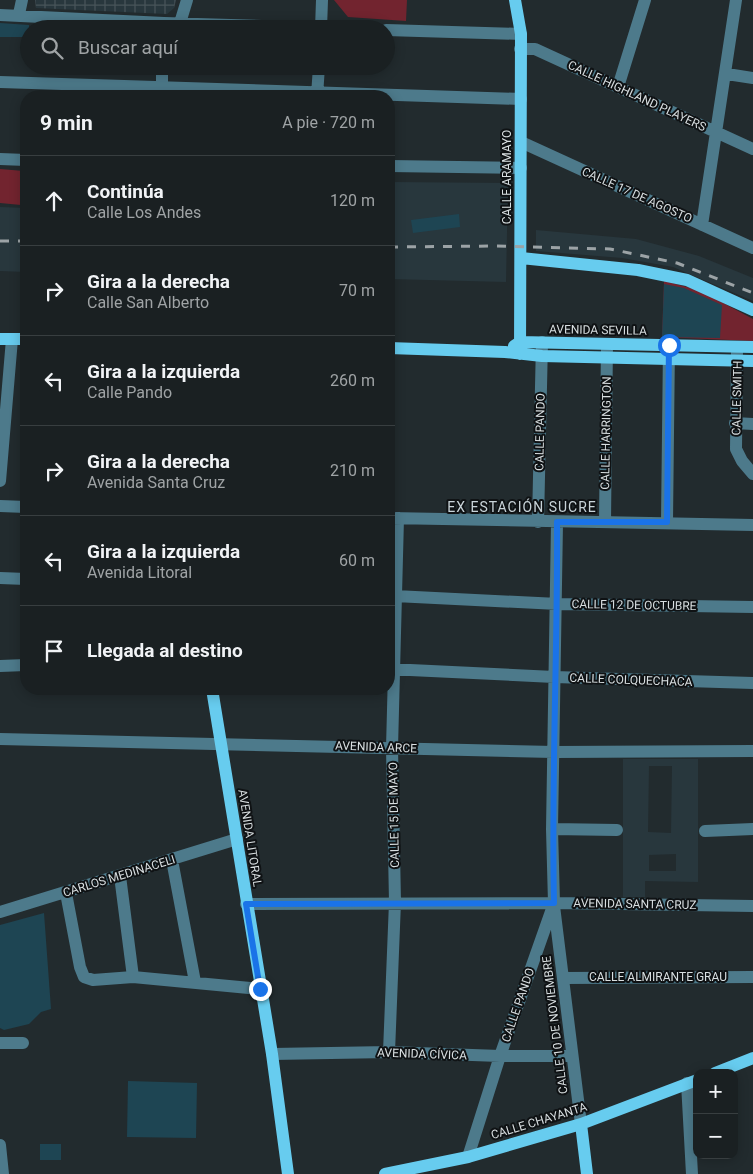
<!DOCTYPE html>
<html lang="es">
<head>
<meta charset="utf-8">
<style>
	body { margin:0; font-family:Roboto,sans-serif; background:#272d2f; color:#f1f3f6 }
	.controls { position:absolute; right:15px; bottom:15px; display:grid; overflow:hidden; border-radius:10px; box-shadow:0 2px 12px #0003 }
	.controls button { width:45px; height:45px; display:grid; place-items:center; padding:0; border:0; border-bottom:1px solid #383e40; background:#1a2022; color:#f1f3f6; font:25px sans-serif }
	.stop { position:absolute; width:15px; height:15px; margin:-11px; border:4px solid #1a73e8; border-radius:50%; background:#fff }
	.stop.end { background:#1a73e8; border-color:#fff; box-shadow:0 1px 5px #0008 }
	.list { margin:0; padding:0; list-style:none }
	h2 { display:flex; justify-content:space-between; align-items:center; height:65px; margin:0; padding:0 20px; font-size:21px }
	h2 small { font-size:16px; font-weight:400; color:#9fa3a5 }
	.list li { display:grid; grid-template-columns:32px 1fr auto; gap:15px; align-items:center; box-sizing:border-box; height:90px; padding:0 20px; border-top:1px solid #383e40 }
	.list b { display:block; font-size:19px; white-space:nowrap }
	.list p { margin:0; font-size:16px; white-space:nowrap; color:#9fa3a5 }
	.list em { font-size:16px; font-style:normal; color:#9fa3a5 }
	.icon { flex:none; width:28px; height:28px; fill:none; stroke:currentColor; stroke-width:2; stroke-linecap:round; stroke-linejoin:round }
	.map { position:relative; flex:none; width:753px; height:1174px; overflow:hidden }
	.search { position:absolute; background:#1a2022; box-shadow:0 2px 12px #0003; left:20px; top:20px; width:375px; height:55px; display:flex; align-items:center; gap:12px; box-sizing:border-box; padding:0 18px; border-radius:28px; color:#9fa3a5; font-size:19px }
	.panel { position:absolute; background:#1a2022; box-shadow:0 2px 12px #0003; left:20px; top:90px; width:375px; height:605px; border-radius:20px }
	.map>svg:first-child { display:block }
	.built { fill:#28373d; fill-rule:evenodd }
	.industrial { fill:url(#industrial-grid) }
	.grass { fill:#72242f }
	.building { fill:#1e4553 }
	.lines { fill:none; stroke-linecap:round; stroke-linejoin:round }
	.minor { stroke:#4d7a8b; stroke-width:12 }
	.major { stroke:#67ccef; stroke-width:12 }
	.rail { stroke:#9ca3a6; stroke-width:3; stroke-dasharray:9 9; stroke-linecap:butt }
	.route { stroke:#1a73e8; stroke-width:6 }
	.labels { text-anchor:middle; stroke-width:4; stroke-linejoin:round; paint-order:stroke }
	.street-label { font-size:12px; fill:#d9dfe1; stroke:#0f1214 }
	.neighbourhood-label { font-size:14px; letter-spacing:1px; fill:#c8d3d8; stroke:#0f1214 }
</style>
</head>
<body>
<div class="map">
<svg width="753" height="1174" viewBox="0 0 753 1174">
	<defs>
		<pattern id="industrial-grid" width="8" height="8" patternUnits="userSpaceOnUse" patternTransform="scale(1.25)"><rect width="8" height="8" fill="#28373d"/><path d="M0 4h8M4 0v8" fill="none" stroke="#475459"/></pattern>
	</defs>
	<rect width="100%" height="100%" fill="#222b2e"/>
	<path class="built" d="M389,182L508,183L506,282L389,279Z
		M0,207L26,208V272L0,271Z
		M536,230L636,239L699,256L753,278V301L673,267L622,258L536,251Z
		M623,759H698V882L645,881V897H623ZM649,766H672L671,833L648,832ZM676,854V871H649V855Z"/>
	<path class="industrial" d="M35,0H176L174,8L167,14L36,8Z"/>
	<path class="grass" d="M334,0H407L406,21L348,17Z
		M0,169L24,171L21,205L0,203Z
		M664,281L699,290L753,319V341L662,337Z"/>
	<path class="building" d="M0,23L29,25V37H0Z
		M459,214L460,227L413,233L411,220Z
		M664,284L684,288L722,305L720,338L662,337Z
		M44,913L51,1009L41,1012L29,1024L4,1030L0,1028V925Z
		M128,1081L197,1083L196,1138L127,1137Z
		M40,1144H61V1160H40Z"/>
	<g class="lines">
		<path class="minor" d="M19,14L22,0
			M0,15L164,23L358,29
			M180,23L187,0
			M321,29L322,0
			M386,30L521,34
			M520,49H535L753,149
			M727,74L753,78
			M0,82L521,99
			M618,87L645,0
			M156,94L162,89V66
			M317,96L319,66
			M521,142L753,248
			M0,159L26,160
			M389,166L521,168
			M702,225L736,0
			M737,350L736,449L742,461L753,474
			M735,423L753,424
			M0,481L12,339
			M0,506L26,507
			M389,518L753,525
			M538,522L542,342
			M605,522L607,344
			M667,522L669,345
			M0,578L26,579
			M395,596L558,604L753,607
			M0,666L26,665
			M389,669L554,677L753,683
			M0,739L554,752L753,751
			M552,829L617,830
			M705,831L753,829
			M172,860L195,982
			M120,876L133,977
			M66,893L80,967L84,977L93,980L133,977L260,989
			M246,904L554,903L753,906
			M554,906L581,1124
			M0,912L237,839
			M564,978L753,977
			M0,1043H23
			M389,1052L395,902L392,748L398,518
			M272,1054L389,1052L500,1056H572
			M687,1083L692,1174
			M0,1145L3,1174
			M468,1157L500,1056L554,903L552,829L557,523"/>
		<path class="major" d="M515,0L521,34L520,354
			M521,258L638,270L687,280L753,310
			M0,339H26
			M514,346L520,342L753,347
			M389,348L505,352L542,356L753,361
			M212,689L272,1054L288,1174
			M715,1073L753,1058
			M581,1124L587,1174
			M385,1174L468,1157L581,1124L697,1080"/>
		<path class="rail" d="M0,241H26
			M389,247L495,246L610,249L677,263L753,293"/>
	</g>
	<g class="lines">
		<path class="route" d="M260,989L246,904L554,903C551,776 558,649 557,522H667L669,345"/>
	</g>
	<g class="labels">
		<g class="street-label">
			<text transform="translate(637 96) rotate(25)" y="4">CALLE HIGHLAND PLAYERS</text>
			<text transform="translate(507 177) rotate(-90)" y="4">CALLE ARAMAYO</text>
			<text transform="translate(637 195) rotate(24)" y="4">CALLE 17 DE AGOSTO</text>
			<text transform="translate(598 330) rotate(1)" y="4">AVENIDA SEVILLA</text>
			<text transform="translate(737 398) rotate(-89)" y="4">CALLE SMITH</text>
			<text transform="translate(540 432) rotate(-89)" y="4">CALLE PANDO</text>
			<text transform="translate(606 433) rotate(-89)" y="4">CALLE HARRINGTON</text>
			<text transform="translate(634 605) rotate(1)" y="4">CALLE 12 DE OCTUBRE</text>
			<text transform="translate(631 680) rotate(2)" y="4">CALLE COLQUECHACA</text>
			<text transform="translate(376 747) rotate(2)" y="4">AVENIDA ARCE</text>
			<text transform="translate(394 815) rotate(-91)" y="4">CALLE 15 DE MAYO</text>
			<text transform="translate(250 838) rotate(81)" y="4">AVENIDA LITORAL</text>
			<text transform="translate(119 876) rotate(-17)" y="4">CARLOS MEDINACELI</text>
			<text transform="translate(635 904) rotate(1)" y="4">AVENIDA SANTA CRUZ</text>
			<text x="658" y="981">CALLE ALMIRANTE GRAU</text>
			<text transform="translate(518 1005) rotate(-71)" y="4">CALLE PANDO</text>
			<text transform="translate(555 1025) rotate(-97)" y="4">CALLE 10 DE NOVIEMBRE</text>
			<text transform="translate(422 1054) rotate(2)" y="4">AVENIDA CÍVICA</text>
			<text transform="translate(539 1121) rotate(-17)" y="4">CALLE CHAYANTA</text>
		</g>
		<g class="neighbourhood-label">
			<text x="522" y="512">EX ESTACIÓN SUCRE</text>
		</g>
	</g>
</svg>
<div class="controls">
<button>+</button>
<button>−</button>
</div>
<div class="stop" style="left:669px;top:345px"></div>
<div class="stop end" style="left:260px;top:989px"></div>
<div class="search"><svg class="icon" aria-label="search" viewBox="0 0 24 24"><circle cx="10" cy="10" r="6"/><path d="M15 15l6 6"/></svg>Buscar aquí</div>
<section class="panel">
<h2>9 min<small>A pie · 720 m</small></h2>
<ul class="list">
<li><svg class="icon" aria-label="ahead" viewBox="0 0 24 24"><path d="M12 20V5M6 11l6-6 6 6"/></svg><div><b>Continúa</b><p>Calle Los Andes</p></div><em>120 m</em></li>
<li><svg class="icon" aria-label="right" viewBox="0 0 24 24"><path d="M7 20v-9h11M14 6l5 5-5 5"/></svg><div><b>Gira a la derecha</b><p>Calle San Alberto</p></div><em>70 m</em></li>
<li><svg class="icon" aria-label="left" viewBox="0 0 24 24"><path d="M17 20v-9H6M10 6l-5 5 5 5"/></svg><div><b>Gira a la izquierda</b><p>Calle Pando</p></div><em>260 m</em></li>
<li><svg class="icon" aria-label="right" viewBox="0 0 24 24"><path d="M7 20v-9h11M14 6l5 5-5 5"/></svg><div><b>Gira a la derecha</b><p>Avenida Santa Cruz</p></div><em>210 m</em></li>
<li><svg class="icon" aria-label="left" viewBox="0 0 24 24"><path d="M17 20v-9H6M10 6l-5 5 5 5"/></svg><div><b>Gira a la izquierda</b><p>Avenida Litoral</p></div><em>60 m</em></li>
<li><svg class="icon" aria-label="arrive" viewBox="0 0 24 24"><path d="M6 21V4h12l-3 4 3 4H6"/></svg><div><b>Llegada al destino</b></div></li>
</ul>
</section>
</div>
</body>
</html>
